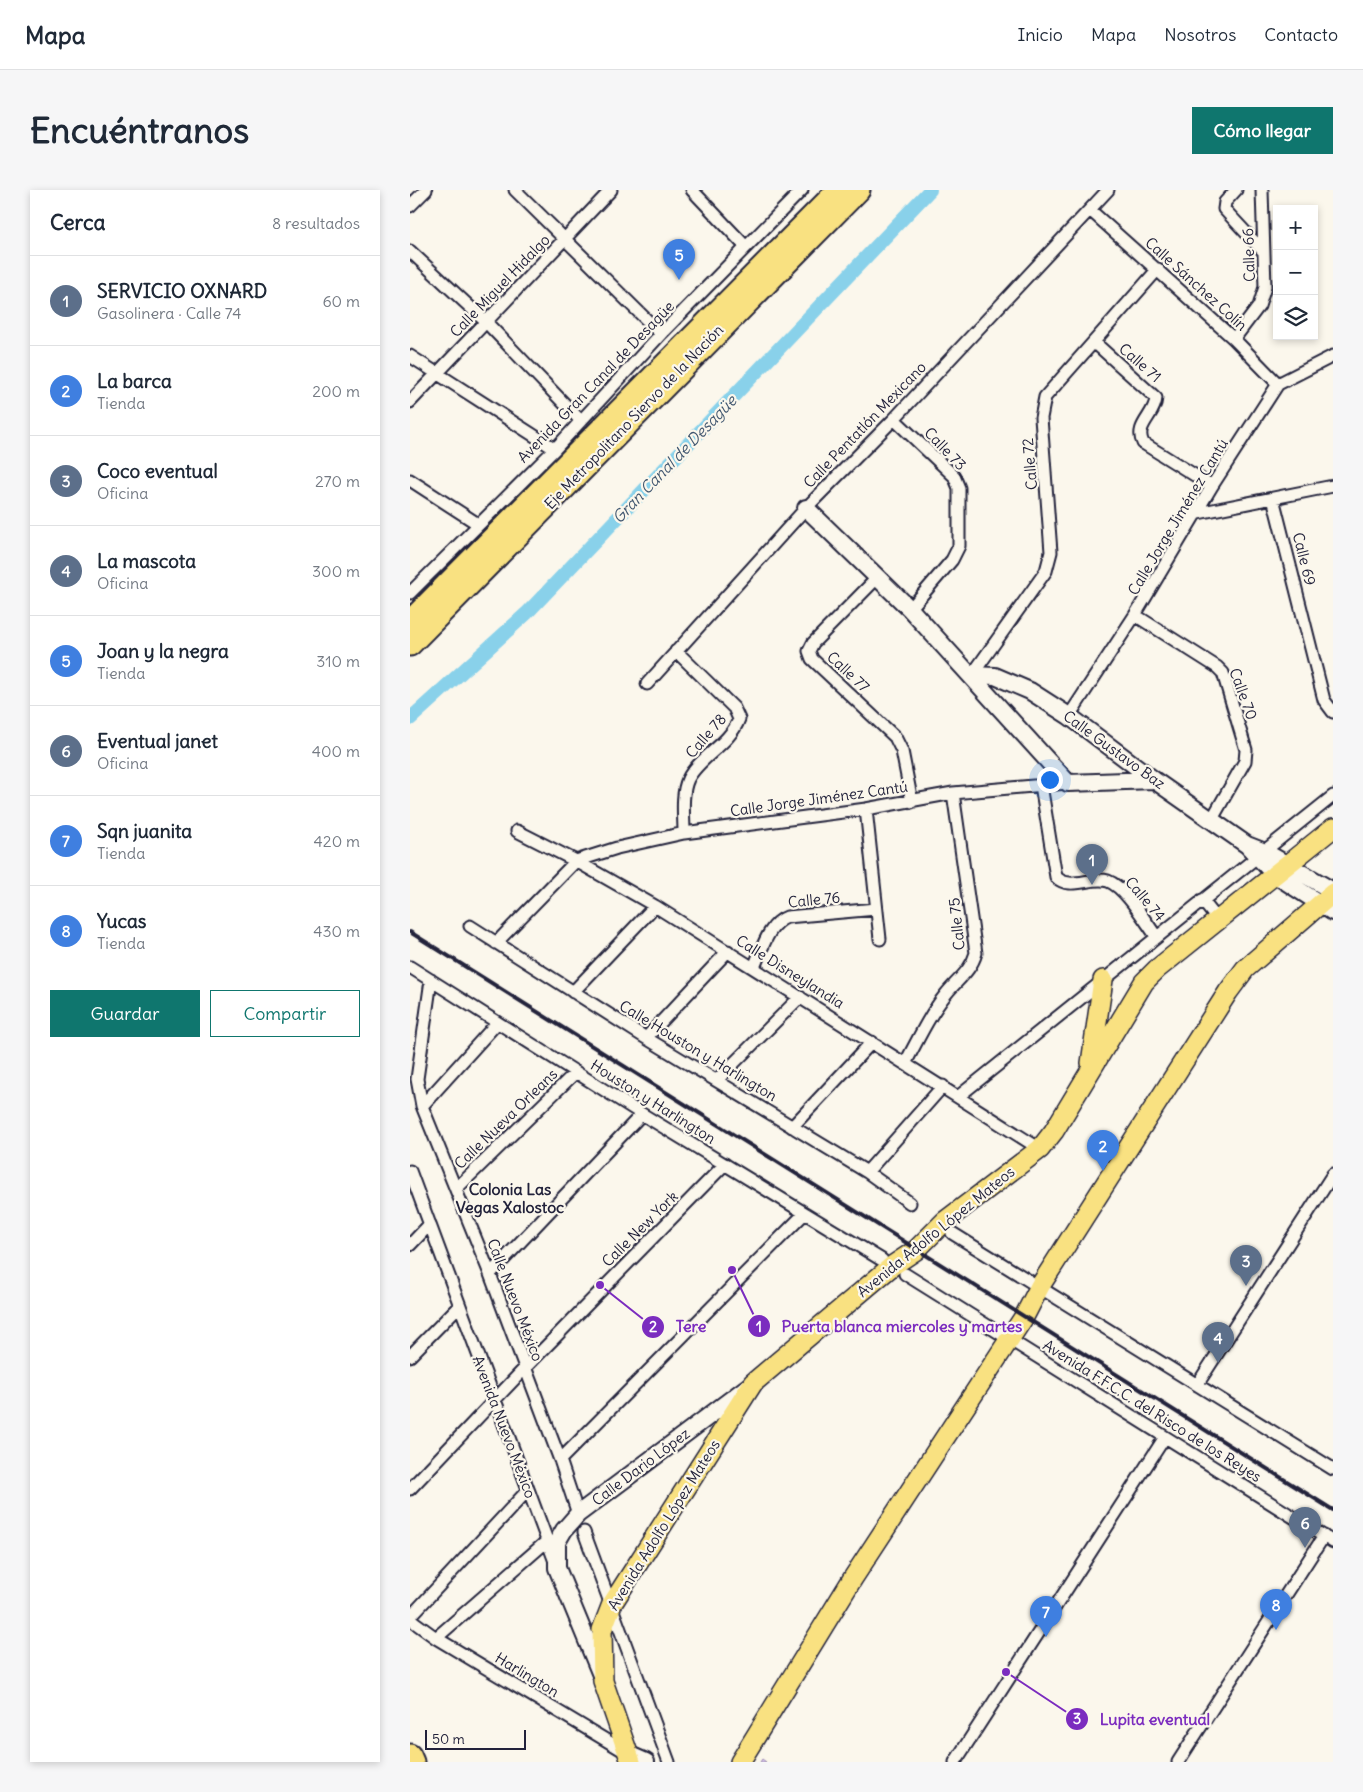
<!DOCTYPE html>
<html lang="es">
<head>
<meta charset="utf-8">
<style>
	body { margin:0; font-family:Delius,sans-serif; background:#f6f6f7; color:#1f2937 }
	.controls { position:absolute; right:15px; top:15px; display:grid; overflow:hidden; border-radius:0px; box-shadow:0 2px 8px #0003 }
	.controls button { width:45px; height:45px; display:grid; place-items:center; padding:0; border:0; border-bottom:1px solid #e0e1e3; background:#fff; color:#1f2937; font:25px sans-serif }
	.scale { position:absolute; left:15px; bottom:12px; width:101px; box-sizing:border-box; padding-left:5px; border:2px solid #22223b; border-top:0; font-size:14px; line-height:18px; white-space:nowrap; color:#22223b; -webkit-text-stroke:4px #fbf7ec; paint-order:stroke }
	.you { position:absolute; left:639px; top:589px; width:18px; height:18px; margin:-12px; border:4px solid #fff; border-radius:50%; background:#1a73e8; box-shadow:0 0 0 8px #1a73e833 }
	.badge { display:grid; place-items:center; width:32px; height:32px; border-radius:50%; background:#0f766e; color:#fff; font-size:16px; font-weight:700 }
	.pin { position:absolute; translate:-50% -41px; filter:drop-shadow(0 1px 2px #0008) }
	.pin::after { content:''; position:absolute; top:26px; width:18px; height:15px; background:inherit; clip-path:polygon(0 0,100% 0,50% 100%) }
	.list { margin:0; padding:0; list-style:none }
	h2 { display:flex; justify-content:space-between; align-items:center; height:65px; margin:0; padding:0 20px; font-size:21px }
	h2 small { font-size:16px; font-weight:400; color:#747a83 }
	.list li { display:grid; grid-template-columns:32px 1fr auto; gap:15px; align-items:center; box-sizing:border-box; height:90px; padding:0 20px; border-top:1px solid #e0e1e3 }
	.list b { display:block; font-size:19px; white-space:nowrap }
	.list p { margin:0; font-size:16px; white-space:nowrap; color:#747a83 }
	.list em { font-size:16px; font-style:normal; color:#747a83 }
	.actions { display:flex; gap:10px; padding:15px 20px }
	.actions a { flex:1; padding:11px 0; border:1px solid #0f766e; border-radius:0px; text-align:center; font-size:18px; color:#0f766e }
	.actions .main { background:#0f766e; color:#fff }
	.icon { flex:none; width:28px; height:28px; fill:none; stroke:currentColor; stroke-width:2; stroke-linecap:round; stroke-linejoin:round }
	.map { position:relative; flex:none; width:923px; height:1572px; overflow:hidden; border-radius:0px }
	header { display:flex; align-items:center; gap:30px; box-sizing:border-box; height:70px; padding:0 25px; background:#fff; border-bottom:1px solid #e0e1e3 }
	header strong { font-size:24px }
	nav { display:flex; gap:28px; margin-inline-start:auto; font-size:18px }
	.intro { display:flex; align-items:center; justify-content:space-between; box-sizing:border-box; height:120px; padding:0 30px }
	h1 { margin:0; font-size:35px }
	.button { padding:12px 22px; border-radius:0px; background:#0f766e; color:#fff; font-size:18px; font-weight:700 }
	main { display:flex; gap:30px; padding:0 30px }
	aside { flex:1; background:#fff; border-radius:0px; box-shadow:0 2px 8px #0003 }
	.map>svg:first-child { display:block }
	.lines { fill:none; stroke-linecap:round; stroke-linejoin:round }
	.canal { stroke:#89d1ea; stroke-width:14 }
	.building { fill:#dcc7f8; stroke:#9a8bae }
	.street-casing { stroke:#22223b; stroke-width:15 }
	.secondary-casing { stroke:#22223b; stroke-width:20 }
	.primary-casing { stroke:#22223b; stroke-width:22 }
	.highway-casing { stroke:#22223b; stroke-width:25 }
	.street { stroke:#fbf7ec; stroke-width:11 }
	.secondary { stroke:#fbf7ec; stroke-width:16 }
	.primary { stroke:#f9e181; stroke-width:19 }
	.highway { stroke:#f9e181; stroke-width:21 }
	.rail { stroke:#22223b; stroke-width:4 }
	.labels { text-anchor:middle; stroke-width:4.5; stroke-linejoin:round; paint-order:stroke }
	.street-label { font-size:15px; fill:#22223b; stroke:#fbf7ec }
	.water-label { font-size:16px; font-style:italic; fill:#415770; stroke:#fbf7ec }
	.neighbourhood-label { font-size:16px; font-weight:bold; fill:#22223b; stroke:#fbf7ec }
	.leader { fill:none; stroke:#7b2cbf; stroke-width:2 }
	.callout-dot { fill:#7b2cbf; stroke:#fbf7ec; stroke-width:2 }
	.mark-label { font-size:15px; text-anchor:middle; font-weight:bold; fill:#fff }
	.callout-label { font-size:16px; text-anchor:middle; font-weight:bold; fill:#7b2cbf; stroke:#fbf7ec; stroke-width:4.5; stroke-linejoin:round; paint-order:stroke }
</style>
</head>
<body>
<header>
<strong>Mapa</strong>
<nav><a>Inicio</a><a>Mapa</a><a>Nosotros</a><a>Contacto</a></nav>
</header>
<div class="intro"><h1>Encuéntranos</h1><a class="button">Cómo llegar</a></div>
<main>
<aside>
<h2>Cerca<small>8 resultados</small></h2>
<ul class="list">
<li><span class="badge" style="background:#5c6f8a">1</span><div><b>SERVICIO OXNARD</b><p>Gasolinera · Calle 74</p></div><em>60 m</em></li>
<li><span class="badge" style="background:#3f7fe0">2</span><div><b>La barca</b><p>Tienda</p></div><em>200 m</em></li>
<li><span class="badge" style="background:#5c6f8a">3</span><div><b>Coco eventual</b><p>Oficina</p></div><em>270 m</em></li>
<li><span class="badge" style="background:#5c6f8a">4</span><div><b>La mascota</b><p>Oficina</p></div><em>300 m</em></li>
<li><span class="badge" style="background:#3f7fe0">5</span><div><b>Joan y la negra</b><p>Tienda</p></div><em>310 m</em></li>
<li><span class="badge" style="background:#5c6f8a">6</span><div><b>Eventual janet</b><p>Oficina</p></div><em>400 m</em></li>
<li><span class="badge" style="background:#3f7fe0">7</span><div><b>Sqn juanita</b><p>Tienda</p></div><em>420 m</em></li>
<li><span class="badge" style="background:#3f7fe0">8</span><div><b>Yucas</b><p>Tienda</p></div><em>430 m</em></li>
</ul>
<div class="actions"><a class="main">Guardar</a><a>Compartir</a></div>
</aside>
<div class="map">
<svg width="923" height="1572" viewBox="0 0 923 1572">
	<rect width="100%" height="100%" fill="#fbf7ec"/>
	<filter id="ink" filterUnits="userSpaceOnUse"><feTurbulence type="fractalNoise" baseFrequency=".02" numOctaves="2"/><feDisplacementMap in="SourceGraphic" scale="10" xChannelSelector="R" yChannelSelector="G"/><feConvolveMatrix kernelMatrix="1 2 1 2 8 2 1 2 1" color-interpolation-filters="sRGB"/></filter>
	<g filter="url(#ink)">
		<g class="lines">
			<path class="canal" d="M0,529L117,423L520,0"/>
		</g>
		<path class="building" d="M352,1569L356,1572H350Z"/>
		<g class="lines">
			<g class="street-casing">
				<path id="street" d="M105,0L251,144
					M282,0L336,57
					M826,0L815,12L814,19L853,61
					M0,16L16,0
					M680,20L824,149L868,194
					M0,61L75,131L170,230
					M824,149L849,116L855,97L852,0
					M684,152L746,208C745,226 724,235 733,253L802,296
					M0,166L145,259
					M0,212L201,0
					M484,229L544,286L549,298V356L542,370L500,419
					M0,290L68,334
					M863,308L914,510L923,522
					M788,323L923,296
					M468,387L403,453L399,461L402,469L485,547L492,561L502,612
					M0,403L145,259L251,144L392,0
					M725,425L807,477L813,483L836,560L835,571L802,629
					M266,461L324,518L329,529C320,554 289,567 278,589C271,604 274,626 274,643
					M562,485L636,381L641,362L631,228L635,207L748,79
					M237,494L396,318L484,229L698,0
					M659,526L725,425L802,296L868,194L923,166
					M631,595L646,687C660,701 680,686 698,691C715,697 735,731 746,746
					M456,619L470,749
					M107,641L166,671L245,716L630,959
					M792,710L807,729
					M60,736L236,848L457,982L500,1013
					M86,753L166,671L207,658L274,643L456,619L543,603L658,593
					M0,777L232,924L472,1070
					M344,777C352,760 358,734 377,727L466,719
					M21,790L7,889L12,916L80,1084L150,1270L168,1324
					M163,802L245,716
					M236,848L318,761
					M496,872C508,849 520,824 536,804C547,790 561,781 566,763L543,603
					M307,890L390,807
					M549,906L923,606
					M12,916L87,833
					M382,937L462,852
					M0,981L144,1369
					M457,982L533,896
					M47,998L166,882
					M542,1043L923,1279
					M0,1055L20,1034
					M80,1084L232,924
					M495,1084L923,1352
					M0,1166L49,1116
					M787,1195L923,984
					M150,1270L394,1024
					M0,1299L115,1178L315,974
					M174,1342L259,1572
					M0,1427L118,1300
					M0,1429L26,1448L219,1564
					M26,1448L137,1351
					M545,1572L755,1247
					M768,1572L914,1346"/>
			</g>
			<g class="secondary-casing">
				<path id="secondary" d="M396,318L500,419L658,593L744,590
					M562,485L585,486L620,501L659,526L744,590L837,655L855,662L923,701
					M838,656L864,684L923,722
					M191,1485L147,1378V1352L154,1340L168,1324L339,1196
					M220,1565L236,1572"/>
			</g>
			<g class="primary-casing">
				<path id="primary" d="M681,873L693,790
					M221,1572L193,1491L192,1440L202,1414L343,1193L482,1076L506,1060L535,1031L630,959L644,941L734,792L747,779L923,638
					M330,1572L443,1388L614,1127L630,1096L818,802L835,779L923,703"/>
			</g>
			<g class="highway-casing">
				<path id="highway" d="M0,431L428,0
					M0,455L449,0
					M0,1565L3,1572"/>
			</g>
			<use href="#street" class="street"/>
			<use href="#secondary" class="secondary"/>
			<use href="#primary" class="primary"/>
			<use href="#highway" class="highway"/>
			<path class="rail" d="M0,742L923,1320"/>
		</g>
	</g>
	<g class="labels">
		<g class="street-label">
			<text transform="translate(839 65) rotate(-92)" y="5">Calle 66</text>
			<text transform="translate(786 94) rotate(42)" y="5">Calle Sánchez Colín</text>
			<text transform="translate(90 96) rotate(-46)" y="5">Calle Miguel Hidalgo</text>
			<text transform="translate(730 173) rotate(41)" y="5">Calle 71</text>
			<text transform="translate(186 192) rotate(-46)" y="5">Avenida Gran Canal de Desagüe</text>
			<text transform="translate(224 227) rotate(-46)" y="5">Eje Metropolitano Siervo de la Nación</text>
			<text transform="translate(455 235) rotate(-46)" y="5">Calle Pentatlón Mexicano</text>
			<text transform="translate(535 259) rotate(46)" y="5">Calle 73</text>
			<text transform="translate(620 274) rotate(-95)" y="5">Calle 72</text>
			<text transform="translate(768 327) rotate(-59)" y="5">Calle Jorge Jiménez Cantú</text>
			<text transform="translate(894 369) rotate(76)" y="5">Calle 69</text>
			<text transform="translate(438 482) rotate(43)" y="5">Calle 77</text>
			<text transform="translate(833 504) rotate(70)" y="5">Calle 70</text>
			<text transform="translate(296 546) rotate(-49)" y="5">Calle 78</text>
			<text transform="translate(704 560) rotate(36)" y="5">Calle Gustavo Baz</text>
			<text transform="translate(409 609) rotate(-8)" y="5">Calle Jorge Jiménez Cantú</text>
			<text transform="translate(735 709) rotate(50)" y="5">Calle 74</text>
			<text transform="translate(404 710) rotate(-6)" y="5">Calle 76</text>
			<text transform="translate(547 734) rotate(-96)" y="5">Calle 75</text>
			<text transform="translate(380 782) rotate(32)" y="5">Calle Disneylandia</text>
			<text transform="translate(288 861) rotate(31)" y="5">Calle Houston y Harlington</text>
			<text transform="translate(243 912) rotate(32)" y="5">Houston y Harlington</text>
			<text transform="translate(96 929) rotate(-44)" y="5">Calle Nueva Orleans</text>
			<text transform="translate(230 1039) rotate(-45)" y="5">Calle New York</text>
			<text transform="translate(526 1042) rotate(-39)" y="5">Avenida Adolfo López Mateos</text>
			<text transform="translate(105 1110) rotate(69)" y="5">Calle Nuevo México</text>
			<text transform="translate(742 1221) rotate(32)" y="5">Avenida F.F.C.C. del Risco de los Reyes</text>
			<text transform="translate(94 1237) rotate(69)" y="5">Avenida Nuevo México</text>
			<text transform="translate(231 1277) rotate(-37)" y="5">Calle Dario López</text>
			<text transform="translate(254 1335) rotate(-58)" y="5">Avenida Adolfo López Mateos</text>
			<text transform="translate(117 1485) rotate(31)" y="5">Harlington</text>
		</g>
		<g class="water-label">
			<text transform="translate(264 269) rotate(-46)" y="6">Gran Canal de Desagüe</text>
		</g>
		<g class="neighbourhood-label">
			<text x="100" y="1005">Colonia Las<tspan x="100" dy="18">Vegas Xalostoc</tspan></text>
		</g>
	</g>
	<path class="leader" d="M322 1080L349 1136M190 1095L243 1137M596 1482L667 1529"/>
	<g class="callout-dot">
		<circle cx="322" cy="1080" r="5"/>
		<circle cx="190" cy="1095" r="5"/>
		<circle cx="596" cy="1482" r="5"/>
		<circle cx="349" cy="1136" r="12"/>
		<circle cx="243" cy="1137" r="12"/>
		<circle cx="667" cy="1529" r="12"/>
	</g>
	<g class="mark-label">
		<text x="349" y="1142">1</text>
		<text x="243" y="1142">2</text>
		<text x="667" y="1534">3</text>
	</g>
	<g class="callout-label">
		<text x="492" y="1142">Puerta blanca miercoles y martes</text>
		<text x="281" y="1142">Tere</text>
		<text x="745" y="1535">Lupita eventual</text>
	</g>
</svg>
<div class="controls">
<button>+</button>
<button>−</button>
<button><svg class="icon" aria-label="layers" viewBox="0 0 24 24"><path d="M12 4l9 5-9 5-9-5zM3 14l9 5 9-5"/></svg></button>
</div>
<div class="scale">50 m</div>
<div class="you"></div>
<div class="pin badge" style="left:682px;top:695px;background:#5c6f8a">1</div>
<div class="pin badge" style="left:693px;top:981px;background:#3f7fe0">2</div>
<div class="pin badge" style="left:836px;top:1096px;background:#5c6f8a">3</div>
<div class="pin badge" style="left:808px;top:1173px;background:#5c6f8a">4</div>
<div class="pin badge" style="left:269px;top:90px;background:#3f7fe0">5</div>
<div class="pin badge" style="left:895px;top:1358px;background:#5c6f8a">6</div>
<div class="pin badge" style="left:636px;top:1447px;background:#3f7fe0">7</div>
<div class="pin badge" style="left:866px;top:1440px;background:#3f7fe0">8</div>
</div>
</main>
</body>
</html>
